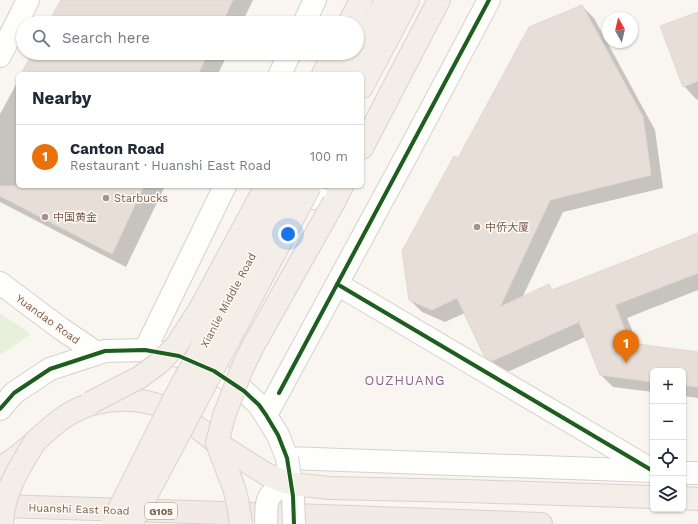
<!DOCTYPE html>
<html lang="en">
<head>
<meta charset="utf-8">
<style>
	body { margin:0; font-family:"Work Sans","Noto Sans SC",sans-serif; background:#f6f6f7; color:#1f2937 }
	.controls { position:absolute; right:12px; bottom:12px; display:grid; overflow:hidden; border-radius:6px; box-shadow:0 1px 3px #0004 }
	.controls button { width:36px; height:36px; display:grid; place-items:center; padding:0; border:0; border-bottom:1px solid #e0e1e3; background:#fff; color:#1f2937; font:20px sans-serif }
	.compass { position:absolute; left:602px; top:12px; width:36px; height:36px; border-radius:50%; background:#fff; box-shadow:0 1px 3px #0004; rotate:352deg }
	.you { position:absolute; left:288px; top:234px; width:14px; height:14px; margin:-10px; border:3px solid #fff; border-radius:50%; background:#1a73e8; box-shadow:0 0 0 6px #1a73e833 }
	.badge { display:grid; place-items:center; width:26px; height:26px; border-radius:50%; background:#5c585b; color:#fff; font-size:13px; font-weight:700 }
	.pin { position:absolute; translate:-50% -33px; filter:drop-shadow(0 1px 2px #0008) }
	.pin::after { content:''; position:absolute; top:21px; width:14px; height:12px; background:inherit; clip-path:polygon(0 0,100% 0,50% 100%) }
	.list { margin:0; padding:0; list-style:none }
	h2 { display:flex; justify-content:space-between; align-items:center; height:52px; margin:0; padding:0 16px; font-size:17px }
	h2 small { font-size:13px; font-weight:400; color:#747a83 }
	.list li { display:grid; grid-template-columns:26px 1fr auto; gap:12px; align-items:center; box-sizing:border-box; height:64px; padding:0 16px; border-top:1px solid #e0e1e3 }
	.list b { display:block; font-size:15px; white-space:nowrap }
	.list p { margin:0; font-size:13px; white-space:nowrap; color:#747a83 }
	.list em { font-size:13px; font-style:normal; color:#747a83 }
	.icon { flex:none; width:22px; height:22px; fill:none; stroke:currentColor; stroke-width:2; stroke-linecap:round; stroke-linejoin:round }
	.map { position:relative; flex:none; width:698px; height:524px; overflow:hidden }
	.search { position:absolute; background:#fff; box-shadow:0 1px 3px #0004; left:16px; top:16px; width:348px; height:44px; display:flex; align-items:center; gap:10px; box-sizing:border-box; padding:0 14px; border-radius:22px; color:#747a83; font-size:15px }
	.panel { position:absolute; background:#fff; box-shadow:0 1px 3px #0004; left:16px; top:72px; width:348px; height:116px; border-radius:6px }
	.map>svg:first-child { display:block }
	.green { fill:#e7f0db }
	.shadow { fill:#0003 }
	.building { fill:#e6ded7; stroke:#e2d8d2 }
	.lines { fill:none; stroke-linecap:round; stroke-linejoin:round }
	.minor-casing { stroke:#d7d1cb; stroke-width:24 }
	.major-casing { stroke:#dad1cc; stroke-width:24 }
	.highway-casing { stroke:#dad1cc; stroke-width:24 }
	.minor { stroke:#fefefd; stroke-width:22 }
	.major { stroke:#f3eee8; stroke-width:22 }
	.highway { stroke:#f2eae7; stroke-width:22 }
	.minor-bridge-casing { stroke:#d7d1cb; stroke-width:24; stroke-linecap:butt }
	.major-bridge-casing { stroke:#dad1cc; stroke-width:24; stroke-linecap:butt }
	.minor-bridge { stroke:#fefefd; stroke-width:22 }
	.major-bridge { stroke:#f3eee8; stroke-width:22 }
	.cycleway-casing { stroke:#fffaf3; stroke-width:6 }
	.cycleway { stroke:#1b5e20; stroke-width:4 }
	.poi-dot { fill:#a69286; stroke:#fffaf3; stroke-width:1.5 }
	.labels { text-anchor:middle; stroke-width:3; stroke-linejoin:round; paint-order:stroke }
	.shield { fill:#fffaf3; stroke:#a28b7f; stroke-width:1 }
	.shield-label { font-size:10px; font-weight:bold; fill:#7a5c4d }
	.poi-label { font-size:11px; fill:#7a5c4d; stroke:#fffaf3; text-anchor:start }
	.street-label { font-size:11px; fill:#7a5c4d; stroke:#fffaf3 }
	.quarter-label { font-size:13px; letter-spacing:1px; fill:#846695; stroke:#fffaf3 }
</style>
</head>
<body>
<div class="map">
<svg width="698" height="524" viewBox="0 0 698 524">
	<rect width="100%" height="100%" fill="#f9f5f0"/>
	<path class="green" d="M0,313L31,334L0,355Z"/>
	<path class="shadow" d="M62,0H253L242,23H49Z
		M582,6L594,18L655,130L663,188L563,212L522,298L549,286L554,291L698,234V290L627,318L638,345L698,353V398L683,396V371H653V392L613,387L600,374L585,337L505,373L498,369L485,356L465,313L445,322L422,312L410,300L458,159Z
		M698,13V99L697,100L684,86Z
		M33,53H228L218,74H22Z
		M18,81V186H165L126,267L0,202V114Z"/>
	<path class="building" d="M61,0H233L222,23H48Z
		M582,5L643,117L651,175L550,200L500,307L549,284L552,290L698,233V273L615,305L630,343L698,352V387L683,385V371H653V382L600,375L579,322L492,361L484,356L457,298L432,310L409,300L402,251L454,156L458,158L529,27Z
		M698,12V81L683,87L660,26Z
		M32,53H208L198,74H21Z
		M0,186H144L112,254L0,196Z"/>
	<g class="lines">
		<g class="minor-casing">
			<path id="minor" d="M304,23L315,0
				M0,56L28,0
				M280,74L290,53
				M289,188C303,196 318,199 334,202
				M0,283L60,328L97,353
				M337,284L652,470
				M145,350L225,186
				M0,409L14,393L50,369L105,351L145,350L179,356L214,371L244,391L259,405L278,435L287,458L653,471
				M266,415L410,149L489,0
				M683,473H698"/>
		</g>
		<g class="major-casing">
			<path id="major" d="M349,23L361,0
				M323,74L334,53
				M347,74L386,0
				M362,87L408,0
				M362,148L439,0
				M334,202L342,186
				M0,468C23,456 39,436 60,420C75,409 88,404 107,401C155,394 182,414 217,443
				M466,491L653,497
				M683,498L698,499"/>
		</g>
		<g class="highway-casing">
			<path id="highway" d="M0,506L322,516L541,524"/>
		</g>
		<use href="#minor" class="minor"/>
		<use href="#major" class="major"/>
		<use href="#highway" class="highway"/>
		<g class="minor-bridge-casing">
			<path id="minor-bridge" d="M287,458L293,496L294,524
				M266,524C267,500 264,498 285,482"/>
		</g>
		<g class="major-bridge-casing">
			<path id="major-bridge" d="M90,403L140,377L159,363L176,346L200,309L266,186
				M217,443L266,474L285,482L301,485L330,488L466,491
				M134,519L310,186
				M113,521L176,395L289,186
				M2,524C3,492 19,468 35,442
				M241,524L237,499L234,488L217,443L224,416L241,371L252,348L334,202"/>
		</g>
		<use href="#minor-bridge" class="minor-bridge"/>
		<use href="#major-bridge" class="major-bridge"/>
		<g class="cycleway-casing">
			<path id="cycleway" d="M337,284L653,471
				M279,393L489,0
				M0,409L14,393L50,369L105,351L145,350L179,356L214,371L244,391L259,405L266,415L278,435L287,458L293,496L294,524"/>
		</g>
		<use href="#cycleway" class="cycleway"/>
	</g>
	<g class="poi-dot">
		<circle cx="106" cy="198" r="4"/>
		<circle cx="45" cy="217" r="4"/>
		<circle cx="477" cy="227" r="4"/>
	</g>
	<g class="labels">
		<rect class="shield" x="145" y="503" width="32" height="16" rx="3"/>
		<g class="shield-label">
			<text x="161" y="515">G105</text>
		</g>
		<g class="poi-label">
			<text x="114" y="202">Starbucks</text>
			<text x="53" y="221">中国黄金</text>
			<text x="485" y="231">中侨大厦</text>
		</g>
		<g class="street-label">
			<text transform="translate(228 300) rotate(-62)" y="4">Xianlie Middle Road</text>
			<text transform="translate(48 319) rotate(36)" y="4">Yuandao Road</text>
			<text transform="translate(79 509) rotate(2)" y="4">Huanshi East Road</text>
		</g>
		<g class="quarter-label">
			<text x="405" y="385">OUZHUANG</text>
		</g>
	</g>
</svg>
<div class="controls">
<button>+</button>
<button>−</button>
<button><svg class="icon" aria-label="locate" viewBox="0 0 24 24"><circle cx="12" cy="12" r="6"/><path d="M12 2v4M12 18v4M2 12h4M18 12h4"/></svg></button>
<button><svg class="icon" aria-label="layers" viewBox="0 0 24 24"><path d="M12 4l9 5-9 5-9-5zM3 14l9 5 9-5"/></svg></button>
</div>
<svg class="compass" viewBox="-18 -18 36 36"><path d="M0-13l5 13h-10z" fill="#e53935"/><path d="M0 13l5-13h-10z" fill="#747a83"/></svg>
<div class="you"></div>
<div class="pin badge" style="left:626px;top:363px;background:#e8710a">1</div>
<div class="search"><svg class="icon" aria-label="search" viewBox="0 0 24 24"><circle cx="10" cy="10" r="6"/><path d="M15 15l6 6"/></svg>Search here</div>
<section class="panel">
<h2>Nearby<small></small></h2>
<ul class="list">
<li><span class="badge" style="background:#e8710a">1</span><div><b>Canton Road</b><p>Restaurant · Huanshi East Road</p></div><em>100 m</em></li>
</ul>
</section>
</div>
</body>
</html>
